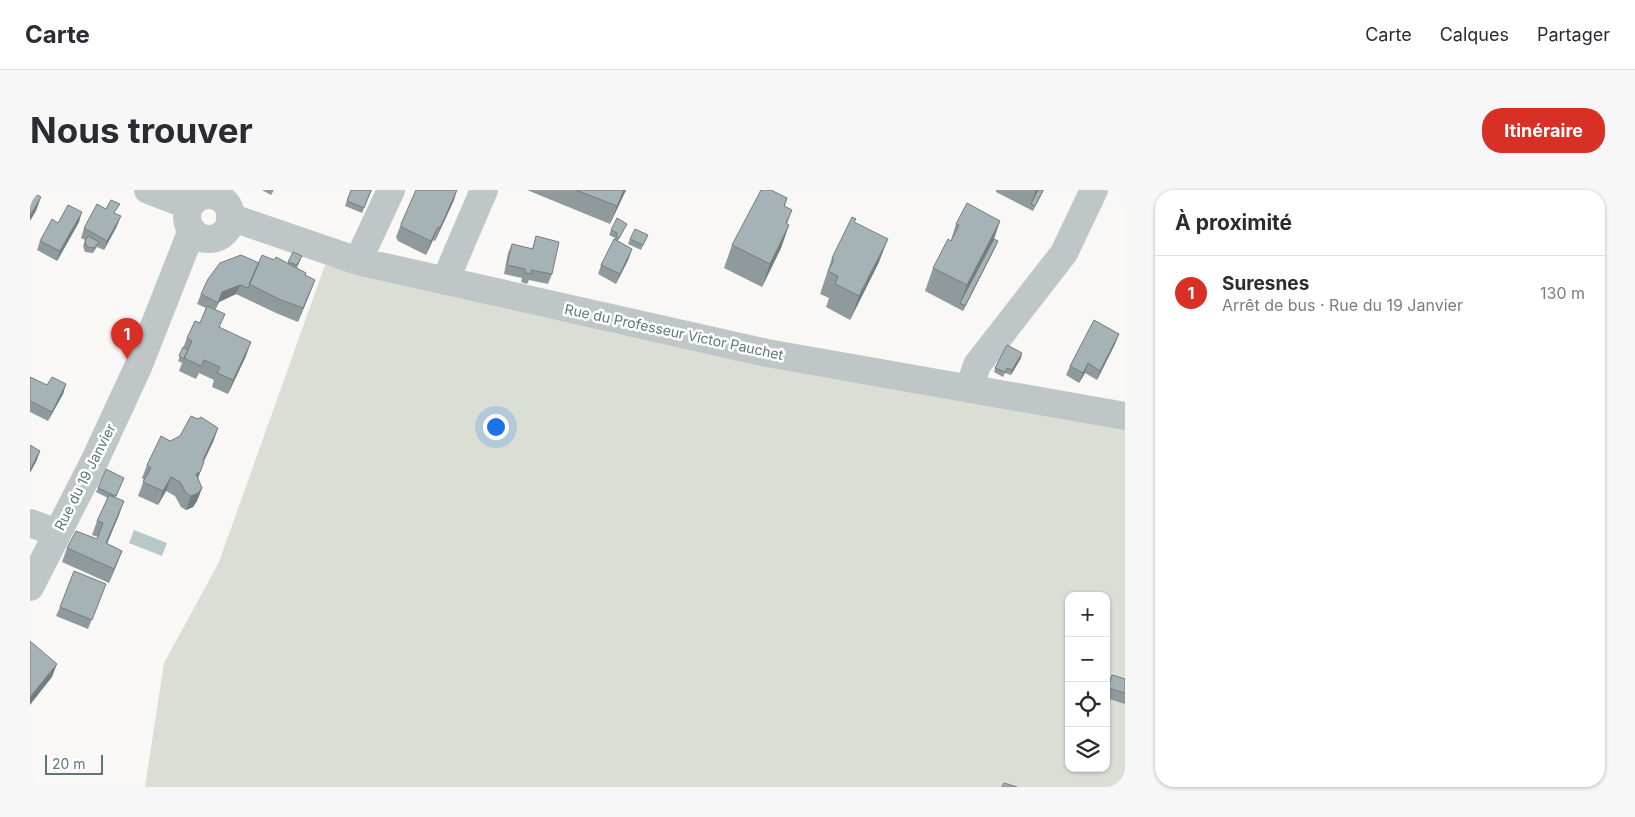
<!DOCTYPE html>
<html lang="fr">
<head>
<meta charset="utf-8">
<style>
	body { margin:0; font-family:Inter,sans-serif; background:#f7f7f7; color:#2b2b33 }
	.controls { position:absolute; right:15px; bottom:15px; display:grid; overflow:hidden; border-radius:10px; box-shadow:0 1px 4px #0004 }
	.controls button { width:45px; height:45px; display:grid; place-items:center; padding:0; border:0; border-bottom:1px solid #e1e1e2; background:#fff; color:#2b2b33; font:25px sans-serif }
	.scale { position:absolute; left:15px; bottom:12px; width:58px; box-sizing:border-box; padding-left:5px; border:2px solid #5e767c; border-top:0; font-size:14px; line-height:18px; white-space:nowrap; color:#5e767c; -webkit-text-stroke:4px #fff; paint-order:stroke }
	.you { position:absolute; left:465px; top:236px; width:18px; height:18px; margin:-12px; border:4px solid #fff; border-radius:50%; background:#1a73e8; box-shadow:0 0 0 8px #1a73e833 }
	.badge { display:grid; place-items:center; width:32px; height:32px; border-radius:50%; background:#d93025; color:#fff; font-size:16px; font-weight:700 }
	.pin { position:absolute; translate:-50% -41px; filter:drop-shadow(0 1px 2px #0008) }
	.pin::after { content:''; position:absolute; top:26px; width:18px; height:15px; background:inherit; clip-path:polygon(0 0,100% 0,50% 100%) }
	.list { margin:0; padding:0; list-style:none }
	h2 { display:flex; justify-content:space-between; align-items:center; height:65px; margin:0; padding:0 20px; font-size:21px }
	h2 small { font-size:16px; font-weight:400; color:#7c7c81 }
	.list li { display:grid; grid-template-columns:32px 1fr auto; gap:15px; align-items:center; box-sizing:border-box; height:75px; padding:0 20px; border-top:1px solid #e1e1e2 }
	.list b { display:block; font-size:19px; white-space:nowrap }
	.list p { margin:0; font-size:16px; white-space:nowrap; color:#7c7c81 }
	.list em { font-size:16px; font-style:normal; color:#7c7c81 }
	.icon { flex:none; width:28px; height:28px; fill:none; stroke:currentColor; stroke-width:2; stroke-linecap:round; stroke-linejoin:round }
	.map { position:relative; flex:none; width:1095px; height:597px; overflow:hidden; border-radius:20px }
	header { display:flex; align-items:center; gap:30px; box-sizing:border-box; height:70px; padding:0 25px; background:#fff; border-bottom:1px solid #e1e1e2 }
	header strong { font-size:24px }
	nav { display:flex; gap:28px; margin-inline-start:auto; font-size:18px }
	.intro { display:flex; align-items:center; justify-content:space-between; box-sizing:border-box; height:120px; padding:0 30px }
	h1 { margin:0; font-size:35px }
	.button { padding:12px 22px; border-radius:20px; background:#d93025; color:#fff; font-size:18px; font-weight:700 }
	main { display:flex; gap:30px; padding:0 30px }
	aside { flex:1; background:#fff; border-radius:20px; box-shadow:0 1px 4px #0004 }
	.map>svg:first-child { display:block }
	.green { fill:#daded5; fill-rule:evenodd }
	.water { fill:#b7c8c9 }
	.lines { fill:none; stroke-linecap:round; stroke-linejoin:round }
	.minor { stroke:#bfc6c8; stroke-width:28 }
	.wall { fill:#8f9a9d }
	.shaded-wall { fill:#747d7f }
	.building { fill:#a6b3b6; stroke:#747d7f }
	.labels { text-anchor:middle; stroke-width:5; stroke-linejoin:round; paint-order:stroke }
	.street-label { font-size:14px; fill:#5e767c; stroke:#fff }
</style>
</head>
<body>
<header>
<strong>Carte</strong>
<nav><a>Carte</a><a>Calques</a><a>Partager</a></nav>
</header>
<div class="intro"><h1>Nous trouver</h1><a class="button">Itinéraire</a></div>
<main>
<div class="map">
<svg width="1095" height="597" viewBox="0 0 1095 597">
	<rect width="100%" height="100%" fill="#f9f8f6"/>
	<path class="green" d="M295,75L732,174L1095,238V597H115L134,473L189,372ZM1039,406H1076V578H1039Z"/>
	<path class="water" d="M104,340L137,353L132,366L99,353Z"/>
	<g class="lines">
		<path class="minor" d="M118,0L160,16
			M157 27a22 22 0 1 1 44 0a22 22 0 1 1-44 0Z
			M200,27L328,71L737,163L1095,226
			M328,71L361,0
			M415,91L454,0
			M939,199L947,175L1034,63L1064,0
			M0,333L27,343
			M0,397L65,270L108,177L162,40"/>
	</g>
	<path class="wall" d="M232,0H244L241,5Z
		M321,0H342L332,23L315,16Z
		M497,0H596L580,34Z
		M966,0H1014L1003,21L966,2Z
		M757,8L755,16L762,20L757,34L759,35L751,58L732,97L694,78L702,55Z
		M424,10L405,51L403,50L396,65L368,51L366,47L371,34Z
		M86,24L87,36L74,60L67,57L63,63L55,62L53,56L55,50L51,48L54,38Z
		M970,31L964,49L966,56L933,121L895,101L903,78L921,50L926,34Z
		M49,32L27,71L7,60L10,51L28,33Z
		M824,33L849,72L820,130L796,117L799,108L790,104L802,68Z
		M597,34L588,51L599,68L586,94L568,84L571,75L585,48L579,45L581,40Z
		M618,45L611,60L598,54L600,49Z
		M506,46L522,84L518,94L499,90L497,94L491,92L492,88L474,84L478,63L482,54L502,59Z
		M263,62L272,66L267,78L275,86L280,103L268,132L246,123L206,104L189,112L185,120L190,138L216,166L198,204L182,197L184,190L169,183L166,189L149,181L152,173L148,171L157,148L170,133L176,118L167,114L171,104L229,73L244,70L258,74Z
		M1089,144L1085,154L1067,190L1055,183L1049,193L1036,185L1040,176Z
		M991,168L981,185L975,183L973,187L964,182L965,178Z
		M0,187L17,195L36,194L33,204L18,231L0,222Z
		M188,238L183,252L174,271L168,289L172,298L167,311L163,317L156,320L151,317L145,306L136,301L128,315L108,306L114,290L112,288L117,275L140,251Z
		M92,293L85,308L89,325L77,354L92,361L79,393L32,372L37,358L67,349L68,347L62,345L67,331L78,308L66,302L68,298Z
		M76,394L58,439L26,426L30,417Z
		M1082,485L1095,489V514L1076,508V502Z"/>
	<path class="shaded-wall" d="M427,0L424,10L405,51L410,38Z
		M594,0H596L580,34L587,16Z
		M1006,0H1009L1001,14Z
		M11,7L6,21L0,31V26Z
		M52,22L49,32L27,71L30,61Z
		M91,26L87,36L74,60L77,51Z
		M970,31L962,54L930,113L937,95Z
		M759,35L751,58L732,97L740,74Z
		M408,37L403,50L396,65L401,51Z
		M858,49L849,72L820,130L829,106Z
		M968,51L966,56L933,121L935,116Z
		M602,59L599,68L586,94L590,84Z
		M285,90L280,103L268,132L273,118Z
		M210,95L206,104L189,112L184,123L192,102Z
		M1089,144L1085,154L1067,190L1070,181Z
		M221,152L216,166L198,204L203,190Z
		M992,163L991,168L981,185L982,180Z
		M1058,173L1055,183L1049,193L1053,183Z
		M36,194L33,204L18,231L22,222Z
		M188,238L183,252L168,283L174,272L165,295L166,284Z
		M10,261L7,270L0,283V280Z
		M141,287L136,301L128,315L133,301Z
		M172,298L167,311L163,317L156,320L161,306Z
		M94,311L89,325L71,367L76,353Z
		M92,361L87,374L79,393L84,379Z
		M27,474L22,487L0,515V507Z"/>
	<path class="building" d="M321,0H341L334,18L317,11Z
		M386,0H427L410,38L408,37L401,51L373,38L371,34Z
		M546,0H594L587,16Z
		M731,0H741L757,8L754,16L762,20L756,33L759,35L740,74L702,55Z
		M1008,0H1013L1005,16L1001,14Z
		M0,1L11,7L0,26Z
		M81,10L90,14L84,23L91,26L77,51L54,38L67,14L76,19Z
		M937,13L970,31L937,95L903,78L918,49L921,51L929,35L926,34Z
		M38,15L52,22L30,61L10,51L22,29L28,33Z
		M822,27L826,29L824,32L858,49L829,106L805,94L808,86L798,81L804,70L802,68Z
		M587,28L597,34L589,48L586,46L587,43L581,40Z
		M605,39L618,45L613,55L600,49Z
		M58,46L69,52L64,58L57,57L55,51Z
		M506,46L529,52L522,84L501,80V84L495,83V79L477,75L482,54L503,59Z
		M584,49L602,59L590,84L571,75Z
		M964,49L968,51L935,116L930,113Z
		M263,62L272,66L267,75L258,72Z
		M211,65L229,73L218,98L210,95L192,102L188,113L171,104L178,89L190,73Z
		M232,65L244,70L246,67L276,83L275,85L285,90L273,118L251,110L219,94Z
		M177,116L195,124L189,137L221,152L203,190L187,183L190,177L174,170L171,176L154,168L162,151L157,148L165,131L170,133Z
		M1064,130L1089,144L1070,181L1058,173L1053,183L1040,176Z
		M977,155L992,163L982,180L977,178L975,182L965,178Z
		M153,157L158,160L154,169L149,166Z
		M0,187L17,195L22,187L36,194L22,222L0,211Z
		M161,226L168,229L171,227L188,238L173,270L174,272L170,282L166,284L172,298L168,303L161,306L156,303L150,292L141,287L133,301L113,292L121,278L117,275L131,246L140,251L150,246Z
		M0,255L10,261L0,280Z
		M76,279L94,288L86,306L68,298Z
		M79,305L94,311L76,353L92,361L84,379L37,358L46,341L67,349L73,333L67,331Z
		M44,381L76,394L62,430L30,417Z
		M0,451L27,474L0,507Z
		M1082,485L1095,489V503L1078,498Z
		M974,593L987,597H972Z"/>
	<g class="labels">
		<g class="street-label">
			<text transform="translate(644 142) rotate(12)" y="5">Rue du Professeur Victor Pauchet</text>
			<text transform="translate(55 287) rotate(-63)" y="5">Rue du 19 Janvier</text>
		</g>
	</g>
</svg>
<div class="controls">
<button>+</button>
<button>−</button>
<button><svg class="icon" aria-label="locate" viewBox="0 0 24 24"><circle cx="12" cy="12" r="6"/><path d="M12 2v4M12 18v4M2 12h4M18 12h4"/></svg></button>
<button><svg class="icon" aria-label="layers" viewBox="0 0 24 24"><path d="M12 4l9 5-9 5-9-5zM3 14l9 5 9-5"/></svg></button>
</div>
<div class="scale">20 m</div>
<div class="you"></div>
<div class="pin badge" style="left:97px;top:169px">1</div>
</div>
<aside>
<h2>À proximité<small></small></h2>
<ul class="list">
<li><span class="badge">1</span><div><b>Suresnes</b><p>Arrêt de bus · Rue du 19 Janvier</p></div><em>130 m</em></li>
</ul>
</aside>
</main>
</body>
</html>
